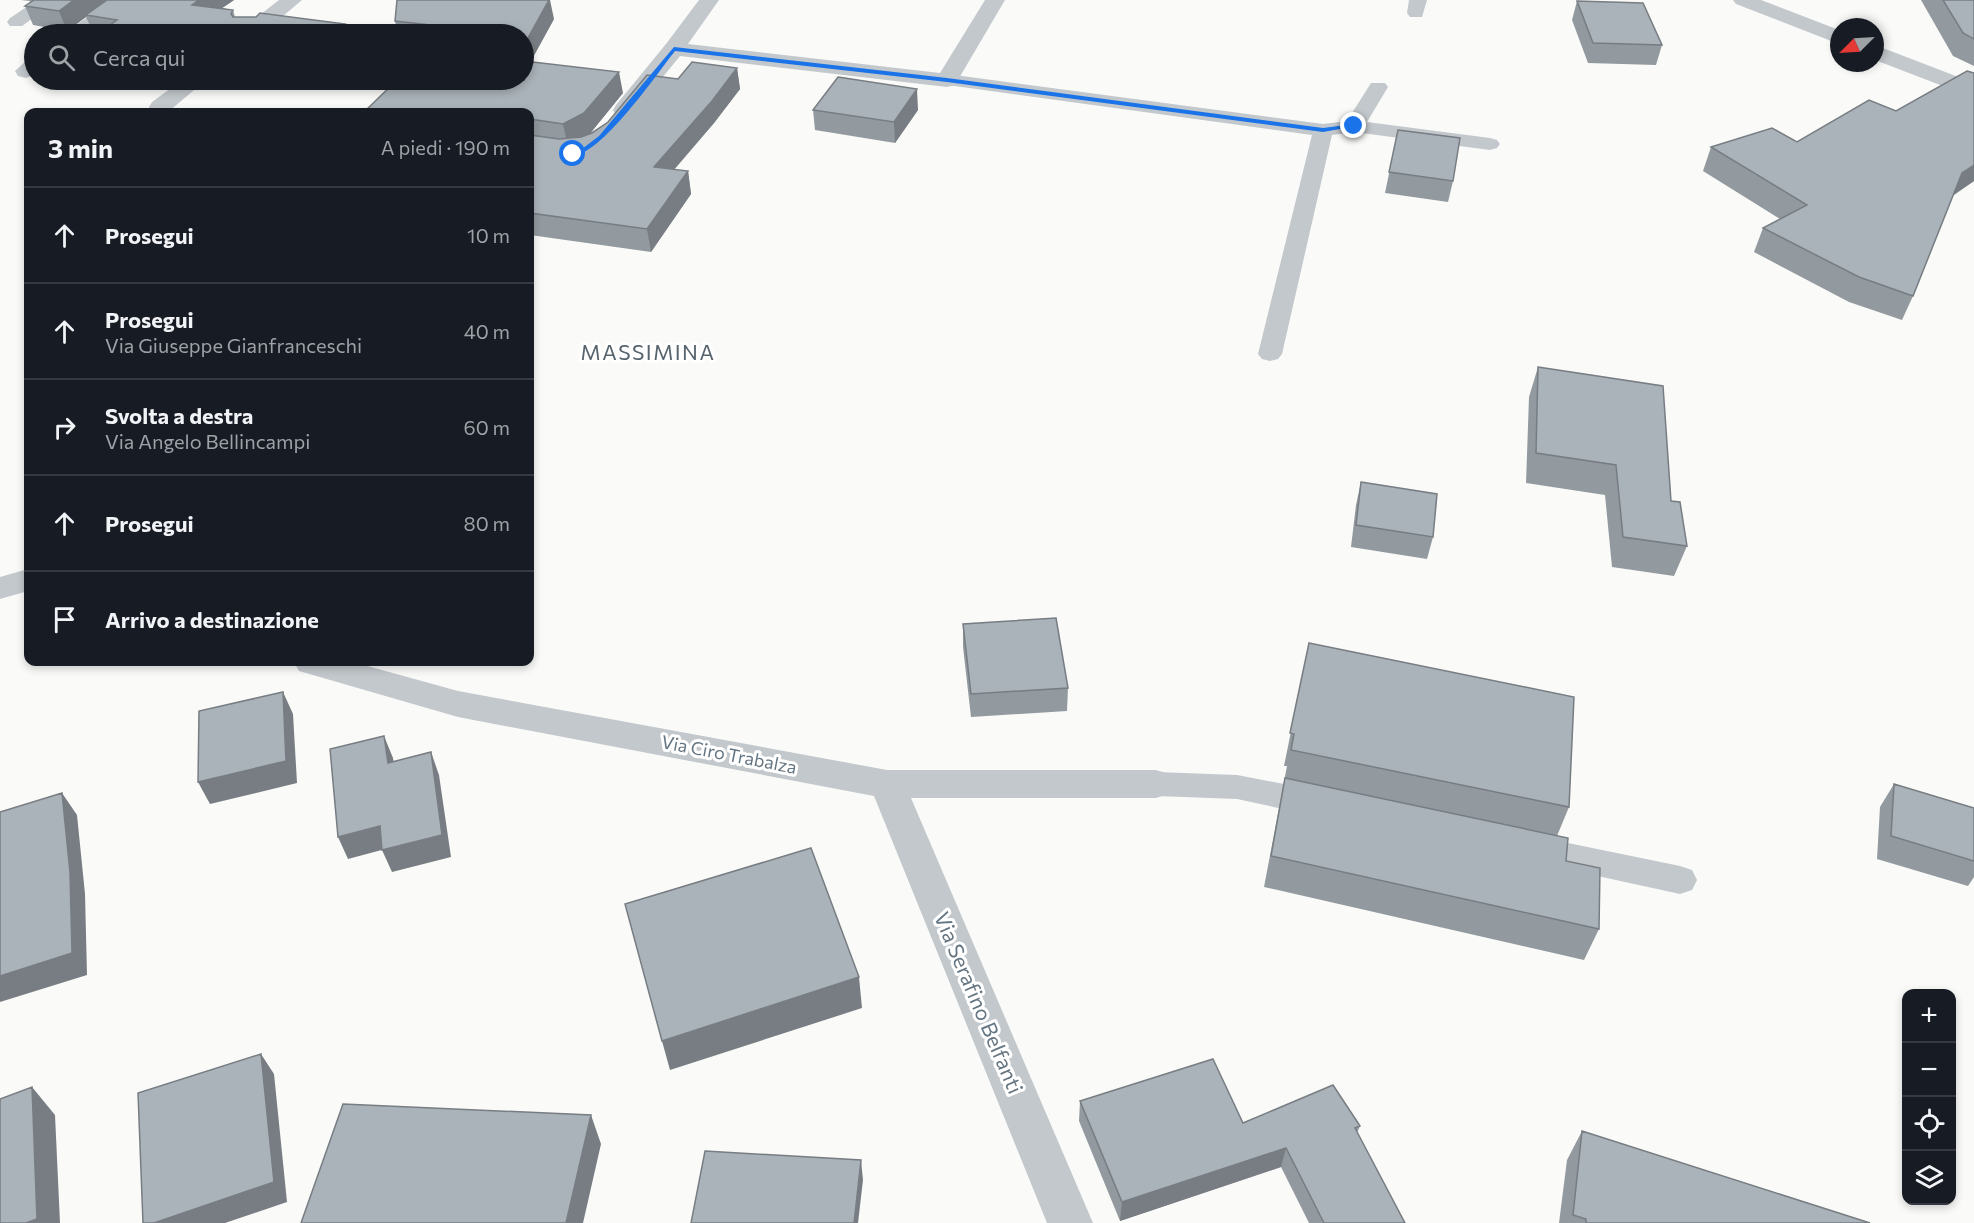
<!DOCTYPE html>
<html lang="it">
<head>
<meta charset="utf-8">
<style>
	body { margin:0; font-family:Commissioner,sans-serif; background:#242831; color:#f1f3f6 }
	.controls { position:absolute; right:18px; bottom:18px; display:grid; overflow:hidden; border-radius:12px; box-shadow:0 3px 9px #0003 }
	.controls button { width:54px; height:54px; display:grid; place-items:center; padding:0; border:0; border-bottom:2px solid #363941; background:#171b24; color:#f1f3f6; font:30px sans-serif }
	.compass { position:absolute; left:1830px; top:18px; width:54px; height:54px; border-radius:50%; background:#171b24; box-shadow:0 3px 9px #0003; rotate:246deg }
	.stop { position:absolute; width:18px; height:18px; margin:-14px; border:4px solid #1a73e8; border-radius:50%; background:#fff }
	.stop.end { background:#1a73e8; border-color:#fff; box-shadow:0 2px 6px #0008 }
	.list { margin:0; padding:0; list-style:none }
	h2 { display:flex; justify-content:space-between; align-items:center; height:78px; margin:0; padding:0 24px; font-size:26px }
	h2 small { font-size:20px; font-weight:400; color:#9ea1a6 }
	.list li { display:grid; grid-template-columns:39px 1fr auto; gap:18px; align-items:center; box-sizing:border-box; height:96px; padding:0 24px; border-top:2px solid #363941 }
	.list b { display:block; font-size:22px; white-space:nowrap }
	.list p { margin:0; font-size:20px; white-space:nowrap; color:#9ea1a6 }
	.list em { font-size:20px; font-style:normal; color:#9ea1a6 }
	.icon { flex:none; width:33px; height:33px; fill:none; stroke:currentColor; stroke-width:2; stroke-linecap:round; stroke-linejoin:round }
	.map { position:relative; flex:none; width:1974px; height:1223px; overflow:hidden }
	.search { position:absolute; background:#171b24; box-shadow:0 3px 9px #0003; left:24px; top:24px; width:510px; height:66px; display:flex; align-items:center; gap:15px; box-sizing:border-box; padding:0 21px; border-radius:33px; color:#9ea1a6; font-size:22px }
	.panel { position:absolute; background:#171b24; box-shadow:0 3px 9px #0003; left:24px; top:108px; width:510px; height:558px; border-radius:12px }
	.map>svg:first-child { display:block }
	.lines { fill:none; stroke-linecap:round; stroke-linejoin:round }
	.lane { fill:#c3c8cc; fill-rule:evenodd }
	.street { fill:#c3c8cc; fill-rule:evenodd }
	.wall { fill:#929a9f }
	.shaded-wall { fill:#777d82 }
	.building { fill:#aab3b9; stroke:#777d82; stroke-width:1.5 }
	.route { fill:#1a73e8 }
	.labels { text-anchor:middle; stroke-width:6; stroke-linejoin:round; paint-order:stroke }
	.street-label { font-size:18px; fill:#657683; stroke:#fff }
	.quarter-label { font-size:21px; letter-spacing:1.5px; fill:#57646e; stroke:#fff }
	.near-street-label { font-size:21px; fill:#657683; stroke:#fff }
</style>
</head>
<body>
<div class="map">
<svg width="1974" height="1223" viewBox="0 0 1974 1223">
	<rect width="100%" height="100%" fill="#fafaf8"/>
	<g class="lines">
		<path class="lane" d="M37,0H58L22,26H10L7,22L10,18Z
			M1409,0H1427L1422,17H1410L1407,13Z
			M947,74L1323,124L1347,121L1371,83H1385L1388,87L1367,122L1490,138L1497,140L1500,144L1497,148L1490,150L1354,132L1332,135L1282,354L1278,359L1270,361L1262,359L1258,354L1312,135L940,84L937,80L940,76Z
			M1156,772L1237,775L1320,791L1331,795L1336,804L1331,813L1320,817L1237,799L1156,796L1145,793L1140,784L1145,775Z
			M1529,835L1680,866L1692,870L1697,880L1692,890L1680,894L1529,861L1517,857L1513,848L1517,839Z"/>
		<path class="street" d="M113,0H137L91,34H68L70,29Z
			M279,0H302L262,34H240L242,29Z
			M699,0H719L688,44L940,73L985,0H1005L955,85L947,87L680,56L632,115L624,117L616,115L613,110L616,105L666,44Z
			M1733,0H1761L1839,30V44L1736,4Z
			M1875,45L1974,83V98L1875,60Z
			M34,59V75L26,78L18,76L15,71L26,61Z
			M182,80H206L168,112H152L149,107L152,102Z
			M28,569V591L0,599V577Z
			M294,662H353L458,691L887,770H1156L1169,774L1174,784L1169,794L1156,798H911L1093,1223H1047L874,796L458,717L299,671Z"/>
	</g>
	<path class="wall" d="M21,0H234L222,8L233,10L235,17L348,34H94L86,17L67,31L33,25L25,6L30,2V1Z
		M1921,0H1974V66L1953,56Z
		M1577,1L1662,45L1656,65L1588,63L1572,20Z
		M554,19L530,62L623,93L590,133L678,79L737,68L740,89L714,123L674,170L688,171L691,194L651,252L530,235V112L524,34H398L395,21Z
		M1974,73V181L1953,195L1913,296L1902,320L1849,302L1754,252L1763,228L1780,219L1703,171L1711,147L1797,142L1896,111Z
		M813,110H918L895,143L815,130Z
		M1398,130L1453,181L1448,202L1385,193Z
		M1538,367L1671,501L1687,546L1674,576L1612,567L1605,495L1526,483L1529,397Z
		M1361,482L1433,537L1427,559L1351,547L1356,505Z
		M963,624L1068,688L1067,711L971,717L963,647Z
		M1309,643L1569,807L1557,836L1566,861L1599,929L1584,960L1264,887L1287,766H1284Z
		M1894,784L1974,808V877L1968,886L1877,859L1880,807Z
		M1080,1101L1243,1123L1360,1126L1357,1133L1405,1223H1309L1281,1167L1120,1221L1079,1121Z
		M1582,1131L1870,1223H1559L1567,1160Z"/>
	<path class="shaded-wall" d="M74,0H109L86,15V17L67,31L59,11Z
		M199,0H234L199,24L192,5Z
		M549,0H550L554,19L524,74V45Z
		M345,24L348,34H332Z
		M737,68L740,89L714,123L657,189L654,167Z
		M619,72L623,93L589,135L568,146L563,124Z
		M917,89L918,110L895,143L894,122Z
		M1974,165V181L1951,197L1962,173Z
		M688,171L691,194L651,252L647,229Z
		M283,692L293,714L297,783L210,804L198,782Z
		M384,736L393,758L397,785L388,763Z
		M431,752L439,775L451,857L392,872L382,850Z
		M62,793L77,815L85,894L87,975L0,1002V976Z
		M380,826L389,848L348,859L338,837Z
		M859,977L862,1008L670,1070L662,1041Z
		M261,1054L274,1074L287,1202L225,1223H154Z
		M32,1087L55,1115L60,1223H26Z
		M591,1115L601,1144L583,1223H566Z
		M1286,1148L1281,1167L1120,1221L1122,1202Z
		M861,1160L863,1180L858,1223H854Z"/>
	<path class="building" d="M34,0H74L59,11L25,6Z
		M107,0H199L192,5L233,10L231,14L233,17H256L260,13L345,24L332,34H97L117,20L86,15Z
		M397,0H549L524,45V34H442L449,27L395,21Z
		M1943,0H1974V39L1963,33Z
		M1577,1L1643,3L1662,45L1593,43Z
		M524,61L619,72L584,113L563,124L530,119V112H364L397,80H524Z
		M692,62L737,68L712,101L654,167L688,171L647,229L530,213V135L559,139L581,137L592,133L608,122L647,75L678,79Z
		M1967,71L1974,73V165L1962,173L1913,296L1859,277L1763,228L1807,205L1711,147L1772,128L1797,142L1869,100L1896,111Z
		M838,77L917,89L894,122L813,110Z
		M308,110L327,112H306Z
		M1398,130L1460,138L1453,181L1389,172Z
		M1538,367L1663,386L1671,501L1680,502L1687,546L1623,537L1616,465L1536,453Z
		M1361,482L1437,494L1433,537L1356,525Z
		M1056,618L1068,688L971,694L963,624Z
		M1309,643L1574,697L1569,807L1291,750L1294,734L1290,733Z
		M283,692L286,761L198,782L199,711Z
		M384,736L388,763L431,752L442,835L382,850L380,826L338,837L330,749Z
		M1285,778L1568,838L1566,861L1600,868L1599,929L1271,856Z
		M1894,784L1974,808V861L1891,836Z
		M62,793L70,872L72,953L0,976V812Z
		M811,848L859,977L662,1041L625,904Z
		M261,1054L274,1182L154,1223H143L138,1093Z
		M1213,1059L1243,1123L1333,1085L1360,1126L1355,1128L1405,1223H1324L1286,1148L1122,1202L1080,1101Z
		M32,1087L37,1219L26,1223H0V1099Z
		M343,1104L591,1115L566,1223H301Z
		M1582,1131L1870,1223H1586V1219L1573,1215Z
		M705,1151L861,1160L854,1223H691Z"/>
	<path class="route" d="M674,47L947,78L1323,128L1354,124L1357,126L1323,132L947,82L675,51C656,75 600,157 571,156V153L582,149L599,136Z"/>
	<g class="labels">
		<g class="street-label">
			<text transform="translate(729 755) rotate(11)" y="6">Via Ciro Trabalza</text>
		</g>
		<g class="quarter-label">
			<text x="648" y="360">MASSIMINA</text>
		</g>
		<g class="near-street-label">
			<text transform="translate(978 1003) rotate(67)" y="7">Via Serafino Belfanti</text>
		</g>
	</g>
</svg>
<div class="controls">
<button>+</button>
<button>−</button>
<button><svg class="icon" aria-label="locate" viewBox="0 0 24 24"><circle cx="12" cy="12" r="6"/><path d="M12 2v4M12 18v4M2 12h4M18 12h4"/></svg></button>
<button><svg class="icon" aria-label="layers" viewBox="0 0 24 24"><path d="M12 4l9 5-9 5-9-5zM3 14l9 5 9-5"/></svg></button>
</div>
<svg class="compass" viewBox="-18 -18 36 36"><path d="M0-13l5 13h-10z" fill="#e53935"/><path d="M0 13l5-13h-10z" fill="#9ea1a6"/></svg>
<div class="stop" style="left:573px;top:154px"></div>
<div class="stop end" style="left:1354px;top:126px"></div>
<div class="search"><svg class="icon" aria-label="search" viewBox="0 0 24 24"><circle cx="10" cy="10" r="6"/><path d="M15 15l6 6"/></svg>Cerca qui</div>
<section class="panel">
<h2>3 min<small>A piedi · 190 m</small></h2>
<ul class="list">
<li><svg class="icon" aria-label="ahead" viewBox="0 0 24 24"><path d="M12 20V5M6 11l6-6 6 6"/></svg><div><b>Prosegui</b></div><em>10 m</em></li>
<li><svg class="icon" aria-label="ahead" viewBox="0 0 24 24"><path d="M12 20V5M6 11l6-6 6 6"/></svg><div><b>Prosegui</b><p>Via Giuseppe Gianfranceschi</p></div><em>40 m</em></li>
<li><svg class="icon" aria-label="right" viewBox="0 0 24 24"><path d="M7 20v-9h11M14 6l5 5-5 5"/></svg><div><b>Svolta a destra</b><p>Via Angelo Bellincampi</p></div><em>60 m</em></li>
<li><svg class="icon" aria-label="ahead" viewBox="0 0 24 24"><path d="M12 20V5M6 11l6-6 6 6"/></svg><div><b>Prosegui</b></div><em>80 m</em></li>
<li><svg class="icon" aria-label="arrive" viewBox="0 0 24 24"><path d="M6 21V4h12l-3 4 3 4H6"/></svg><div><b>Arrivo a destinazione</b></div></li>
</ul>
</section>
</div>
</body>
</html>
